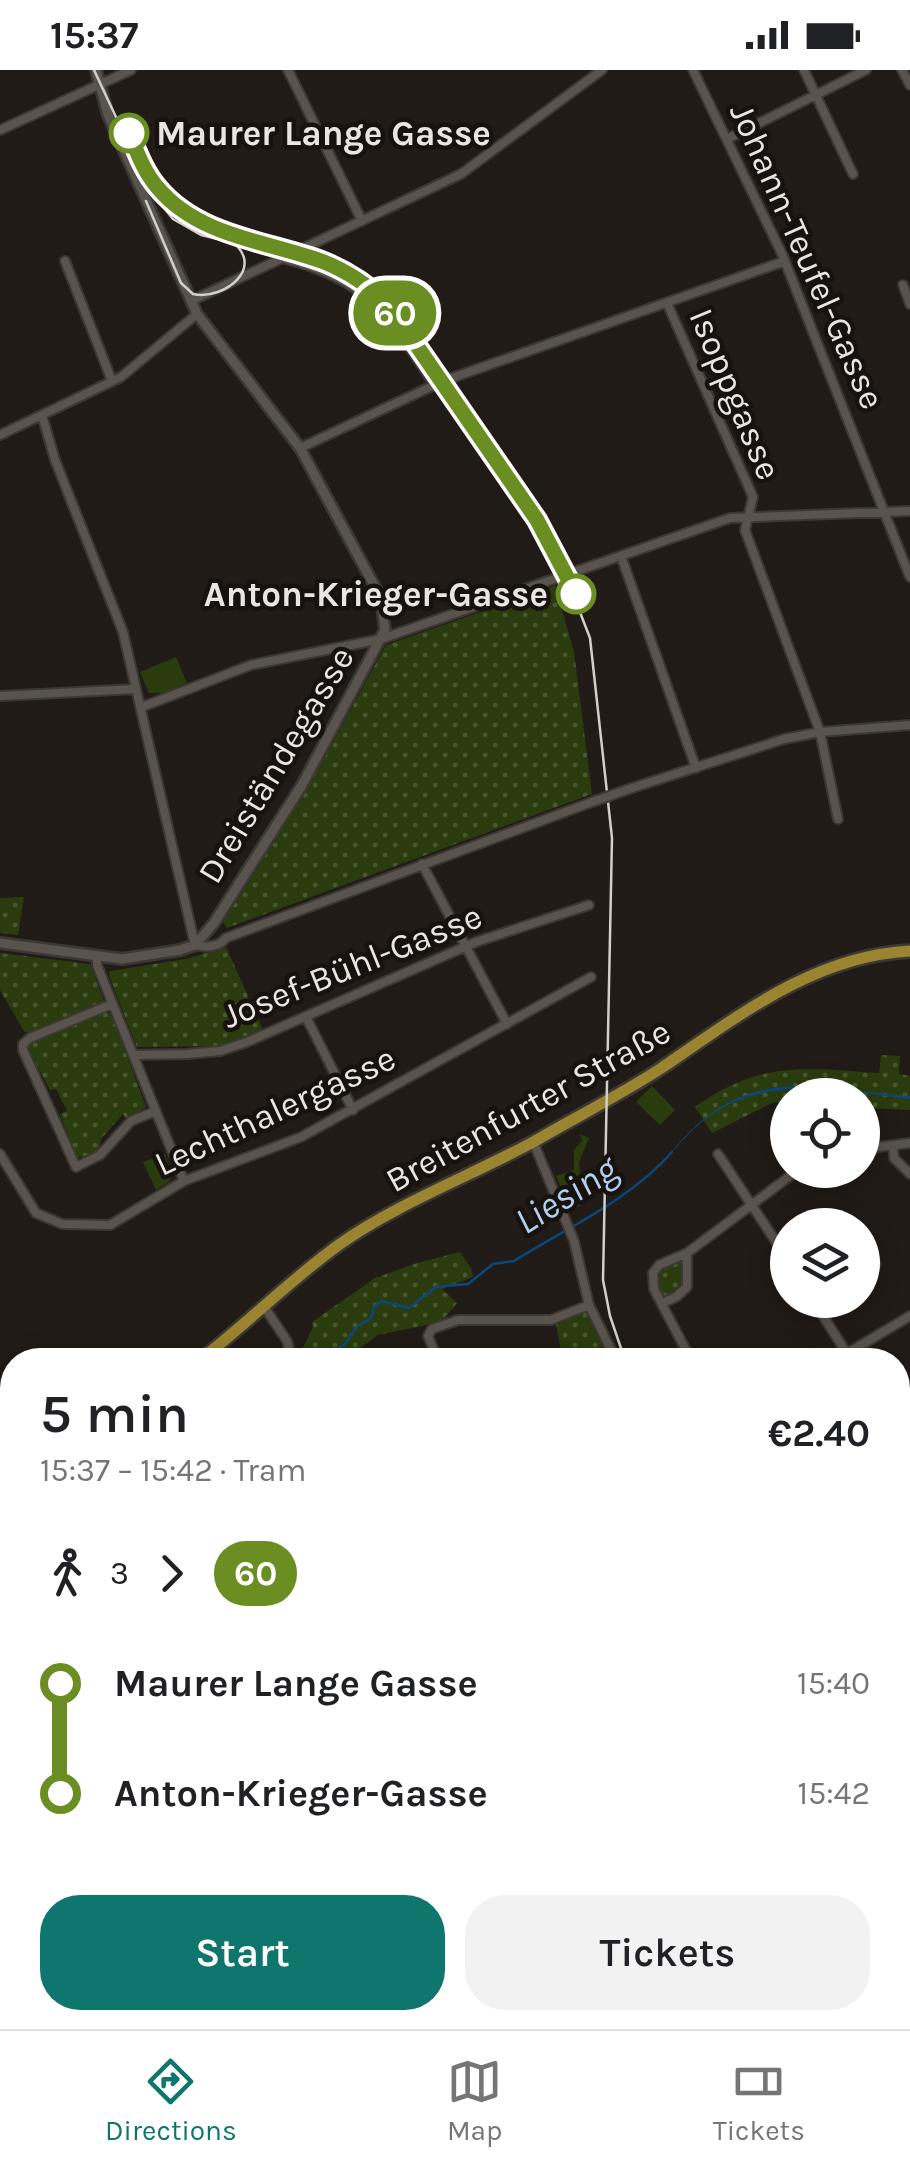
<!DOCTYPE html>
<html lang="en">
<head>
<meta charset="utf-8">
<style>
  body { margin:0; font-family:Karla,sans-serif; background:#f2f2f2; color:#202124; height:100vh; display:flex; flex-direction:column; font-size:38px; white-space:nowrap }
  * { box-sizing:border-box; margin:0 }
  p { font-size:32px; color:#757577 }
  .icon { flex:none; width:55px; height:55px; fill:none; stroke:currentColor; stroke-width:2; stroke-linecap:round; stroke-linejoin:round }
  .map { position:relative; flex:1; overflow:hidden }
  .details { position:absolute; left:0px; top:1278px; width:910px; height:682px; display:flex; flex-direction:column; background:#fff; border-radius:40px 40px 0 0; box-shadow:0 5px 25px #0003 }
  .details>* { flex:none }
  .badge { padding:0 20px; border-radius:32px; font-size:35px; line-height:65px }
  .buttons { position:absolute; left:770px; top:1008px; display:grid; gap:20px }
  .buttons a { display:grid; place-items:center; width:110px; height:110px; border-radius:50%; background:#fff; box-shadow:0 5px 25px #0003; font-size:50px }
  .map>.badge { position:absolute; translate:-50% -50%; box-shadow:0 0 0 5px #fff }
  .legs { display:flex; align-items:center; gap:15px; height:110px; padding:0 40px; font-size:32px }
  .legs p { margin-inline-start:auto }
  .head { display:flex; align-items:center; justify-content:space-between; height:170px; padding:0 40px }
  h1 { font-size:55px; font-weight:600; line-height:75px }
  .primary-button { display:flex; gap:20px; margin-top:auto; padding:20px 40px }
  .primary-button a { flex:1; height:115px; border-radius:40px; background:#0f766e; color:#fff; font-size:40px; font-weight:600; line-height:115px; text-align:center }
  .primary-button a+a { background:#f2f2f2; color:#202124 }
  ul { padding:0 40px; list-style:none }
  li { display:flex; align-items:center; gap:35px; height:110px; font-size:38px }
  li i { display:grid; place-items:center; width:15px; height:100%; margin:0 12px; background:currentColor }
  li i::after { content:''; width:25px; height:25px; margin:-12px; border:8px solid; border-radius:50%; background:#fff }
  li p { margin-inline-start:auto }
  li:first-child i { background:linear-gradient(#0000 50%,currentColor 0) }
  li:last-child i { background:linear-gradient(currentColor 50%,#0000 0) }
  .status { display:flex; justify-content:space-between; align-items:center; height:70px; padding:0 50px; background:#fff; direction:ltr }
  .status svg { height:28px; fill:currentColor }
  .tabs { display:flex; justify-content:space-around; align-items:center; height:140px; border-top:2px solid #e0e0e0; background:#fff; font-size:28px; color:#757577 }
  .tabs a { display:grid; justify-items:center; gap:5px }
  .tabs .current { color:#0f766e }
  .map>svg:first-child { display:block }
</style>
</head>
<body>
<div class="status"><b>15:37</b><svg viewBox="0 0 49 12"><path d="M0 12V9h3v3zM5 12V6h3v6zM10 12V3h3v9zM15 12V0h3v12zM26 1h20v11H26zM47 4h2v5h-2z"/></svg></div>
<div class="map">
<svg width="910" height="1959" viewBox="0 0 910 1959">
  <defs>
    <pattern id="grass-dots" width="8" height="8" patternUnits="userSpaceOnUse" patternTransform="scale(2.5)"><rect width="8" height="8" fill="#2a3c0e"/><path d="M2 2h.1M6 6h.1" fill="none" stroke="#495831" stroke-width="1.8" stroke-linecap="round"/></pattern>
    <pattern id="forest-crowns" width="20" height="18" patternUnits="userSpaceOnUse" patternTransform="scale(2.5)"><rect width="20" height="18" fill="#2a3c0e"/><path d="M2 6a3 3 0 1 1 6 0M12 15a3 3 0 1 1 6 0" fill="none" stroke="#495831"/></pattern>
    <pattern id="water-ripples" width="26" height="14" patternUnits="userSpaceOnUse" patternTransform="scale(2.5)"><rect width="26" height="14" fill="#09477f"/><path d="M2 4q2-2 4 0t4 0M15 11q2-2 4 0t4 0" fill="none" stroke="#2d6191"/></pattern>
  </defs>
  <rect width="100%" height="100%" fill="#211b17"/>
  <path fill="url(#grass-dots)" d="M555,516l19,66 18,142 -365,134 -4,-6 85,-134 78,-143z
    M24,827l-6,38 -18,-2v-35z
    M226,877l37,83 -45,16 -81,1 -28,-71 1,-5 76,-12z
    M0,883l90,11 14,37 -76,32 -4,-2 -24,-41z
    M107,942l5,4 34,91 -19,13 -4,-6 -22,25 -2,13 -22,6 -17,-44 7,-3 -11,-22 -6,1 -22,-41v-5z
    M881,985l19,1 -1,18 11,2v34l-47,-2 -1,-13h-74l-1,8 -13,-1 -62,31 -17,-26c67,-47 107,-39 184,-34z
    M460,1182l11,16 2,9 -31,12 15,14 -16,19 -63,13 -34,25h-47l16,-33 -1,-5 63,-44 42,-15z
    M681,1190l3,3 -1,24 -17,11 -5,-2 -5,-12 2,-13z
    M583,1239l3,2 23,49h-21l-27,-9 -5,-27z
    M37,1948h205l5,11h-210z
    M257,1948h152l5,7 -4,4h-148z"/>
  <path fill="url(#forest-crowns)" d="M12,1562v71l-4,10 4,8v12l-12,14v-103z"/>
  <path fill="#2a3c0e" d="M176,587l11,26 -22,10h-16l-9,-21z
    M652,1016l23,24 -15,15 -24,-23z
    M580,1064l9,4 -10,24 5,42 -14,6 -14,-34 18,-6v-20l8,-9z
    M165,1084l7,20 -3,8 -13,8 -13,-28z
    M903,1547l7,17 -10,16 4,17h6v3l-12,3v-55z"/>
  <path fill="url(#water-ripples)" d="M803,1016l107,10v3c-70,-8 -147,-26 -206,21 -13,10 -23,23 -34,34 38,-47 72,-67 133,-68z"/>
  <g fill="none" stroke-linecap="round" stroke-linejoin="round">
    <path stroke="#09477f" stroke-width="2.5" d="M318,1290l26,-15 14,-19 13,-8 4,-12 6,-5 28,7 27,-21 32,-3 25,-20 21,-3c54,-34 116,-61 158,-109
      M0,1632l12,-22
      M508,1948l2,11"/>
    <defs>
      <path id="minor" d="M288,0l74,151
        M693,0l89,184 128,323
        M804,0l49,104
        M902,0l8,15
        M0,60l131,-60
        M727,69l139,-69
        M282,188c86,22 105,55 152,126
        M65,191l47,120
        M903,215l7,19
        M191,231l270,-127 141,-104
        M667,233l86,194 -8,33 75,202 18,87
        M42,345l13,45 68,172 72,313c11,3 24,2 31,-7l366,-136
        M0,365l121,-58 76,-63
        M300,378l143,-67 342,-120
        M621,486l75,212
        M0,626l136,-7
        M142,637l109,-42 130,-26 349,-121 180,-7
        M632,718l152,-49 36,-7 90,-7
        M422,794l85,160
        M97,886v9l87,216
        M112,934l-82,34 -7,6v6l53,117 24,-12 31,-34 25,-10
        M306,947l47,93
        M134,985l53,-1 33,-3 27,-9 229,-100 113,-37
        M533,1071l41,100 15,64 27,55
        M893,1075l1,13 16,16
        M862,1079l48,-6
        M0,1084l36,59 26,11 48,1 74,-44 117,-44 290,-160
        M718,1084l70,106
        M862,1193l14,1
        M813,1230l38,60
        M662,1233l14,-6 11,-10v-34
        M265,1238l22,33 5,19
        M689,1286l-35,-67 -1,-16 6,-8 28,-12 111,-83
        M438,1290l-10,-24 4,-7 26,-9h93l38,-15
        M836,1290l74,-44
        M898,1341l12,-7
        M898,1369l12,26
        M898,1441l12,-6
        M0,1535l12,-10
        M898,1677l12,-10
        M0,1684l12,-14
        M898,1732l12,15
        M898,1852l12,18
        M898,1889l12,-14
        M249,1948l4,11
        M835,1948l16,11
        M708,1959l8,-11"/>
      <path id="tertiary" d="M0,873l122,16 58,-9 15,-5 19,-22 88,-138 83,-155 -4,-32 -81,-150 -103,-134 -89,-199 -12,-45"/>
      <path id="secondary" d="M0,1360l12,28
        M898,1613l12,-3
        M417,1959l12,-11"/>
      <path id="primary" d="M200,1290c48,-37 91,-81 140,-116 56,-40 133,-69 195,-103 41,-24 85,-46 125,-72 77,-52 153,-113 250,-118
        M0,1449l12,-10
        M0,1798l12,50
        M25,1948l3,11"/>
    </defs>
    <use href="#minor" stroke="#3b3735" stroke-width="12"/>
    <use href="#tertiary" stroke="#3b3735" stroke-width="14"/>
    <use href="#secondary" stroke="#3b3735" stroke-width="15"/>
    <use href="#primary" stroke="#3b3735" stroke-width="16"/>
    <use href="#minor" stroke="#59534e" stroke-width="8"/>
    <use href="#tertiary" stroke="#59534e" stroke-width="9"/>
    <use href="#secondary" stroke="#7a6c3e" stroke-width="10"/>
    <use href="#primary" stroke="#9a842f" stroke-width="11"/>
    <path stroke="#d2cecb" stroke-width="2.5" d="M94,0l57,122 22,27 28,16 104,25 27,9 31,18 28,26 149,217 36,72 14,36 22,200 -9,442 7,36 15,44
      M146,131l35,82 12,11c32,7 76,-29 35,-55
      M530,1948l9,11
      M712,1959l9,-11"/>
    <defs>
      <path id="minor-bridge" d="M592,732l40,-14"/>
    </defs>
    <use href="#minor-bridge" stroke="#3b3735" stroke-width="12" stroke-linecap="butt"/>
    <use href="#minor-bridge" stroke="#59534e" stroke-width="8"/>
  </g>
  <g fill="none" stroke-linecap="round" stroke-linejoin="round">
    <defs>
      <path id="line-1" d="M129,63c8,19 15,39 29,55 41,49 110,53 166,74 25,10 45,24 64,42l149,216 39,74"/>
    </defs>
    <use href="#line-1" stroke="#fff" stroke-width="22"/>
    <use href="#line-1" stroke="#6b8e23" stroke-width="15"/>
  </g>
  <g fill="#fff" stroke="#6b8e23" stroke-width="5">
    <circle cx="129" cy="63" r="18"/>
    <circle cx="576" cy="524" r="18"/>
  </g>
  <g text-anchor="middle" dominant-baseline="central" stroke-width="9" stroke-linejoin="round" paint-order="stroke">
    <g font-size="35" font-weight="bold" fill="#e9e5e2" stroke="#17120e" text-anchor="start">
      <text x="156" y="63">Maurer Lange Gasse</text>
      <text x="548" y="524" text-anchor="end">Anton-Krieger-Gasse</text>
    </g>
    <g font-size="35" fill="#e9e5e2" stroke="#17120e">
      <text transform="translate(807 186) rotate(66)">Johann-Teufel-Gasse</text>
      <text transform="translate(735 324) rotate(67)">Isoppgasse</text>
      <text transform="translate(276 695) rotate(-59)">Dreiständegasse</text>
      <text transform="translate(352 896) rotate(-22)">Josef-Bühl-Gasse</text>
      <text transform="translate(528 1036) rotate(-29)">Breitenfurter Straße</text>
      <text transform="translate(275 1041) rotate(-25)">Lechthalergasse</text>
    </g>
    <g font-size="38" font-style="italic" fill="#b2cff0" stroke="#17120e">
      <text transform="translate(566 1125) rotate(-32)">Liesing</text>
    </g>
  </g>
</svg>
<div class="buttons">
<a><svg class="icon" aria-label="locate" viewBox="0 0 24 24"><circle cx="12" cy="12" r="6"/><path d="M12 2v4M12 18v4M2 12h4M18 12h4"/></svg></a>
<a><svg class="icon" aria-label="layers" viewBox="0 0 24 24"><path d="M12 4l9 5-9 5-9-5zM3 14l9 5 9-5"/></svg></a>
</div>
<b class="badge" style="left:395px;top:243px;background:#6b8e23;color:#fff">60</b>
<section class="details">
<div class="head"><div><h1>5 min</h1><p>15:37 – 15:42 · Tram</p></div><b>€2.40</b></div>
<div class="legs"><svg class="icon" aria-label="walk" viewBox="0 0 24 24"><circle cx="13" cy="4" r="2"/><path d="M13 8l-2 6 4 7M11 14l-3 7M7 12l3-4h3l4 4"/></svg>3<svg class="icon" aria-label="forward" viewBox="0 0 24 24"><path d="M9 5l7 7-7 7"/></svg><b class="badge" style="background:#6b8e23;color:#fff">60</b></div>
<ul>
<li><i style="color:#6b8e23"></i><b>Maurer Lange Gasse</b><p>15:40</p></li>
<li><i style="color:#6b8e23"></i><b>Anton-Krieger-Gasse</b><p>15:42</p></li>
</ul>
<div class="primary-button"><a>Start</a><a>Tickets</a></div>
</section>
</div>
<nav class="tabs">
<a class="current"><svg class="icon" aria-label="directions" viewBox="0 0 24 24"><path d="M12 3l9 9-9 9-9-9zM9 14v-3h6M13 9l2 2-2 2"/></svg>Directions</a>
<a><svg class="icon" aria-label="map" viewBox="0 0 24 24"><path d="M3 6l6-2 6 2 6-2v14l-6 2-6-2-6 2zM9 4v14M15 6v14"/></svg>Map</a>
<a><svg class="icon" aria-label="tickets" viewBox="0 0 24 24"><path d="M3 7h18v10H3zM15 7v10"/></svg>Tickets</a>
</nav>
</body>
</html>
